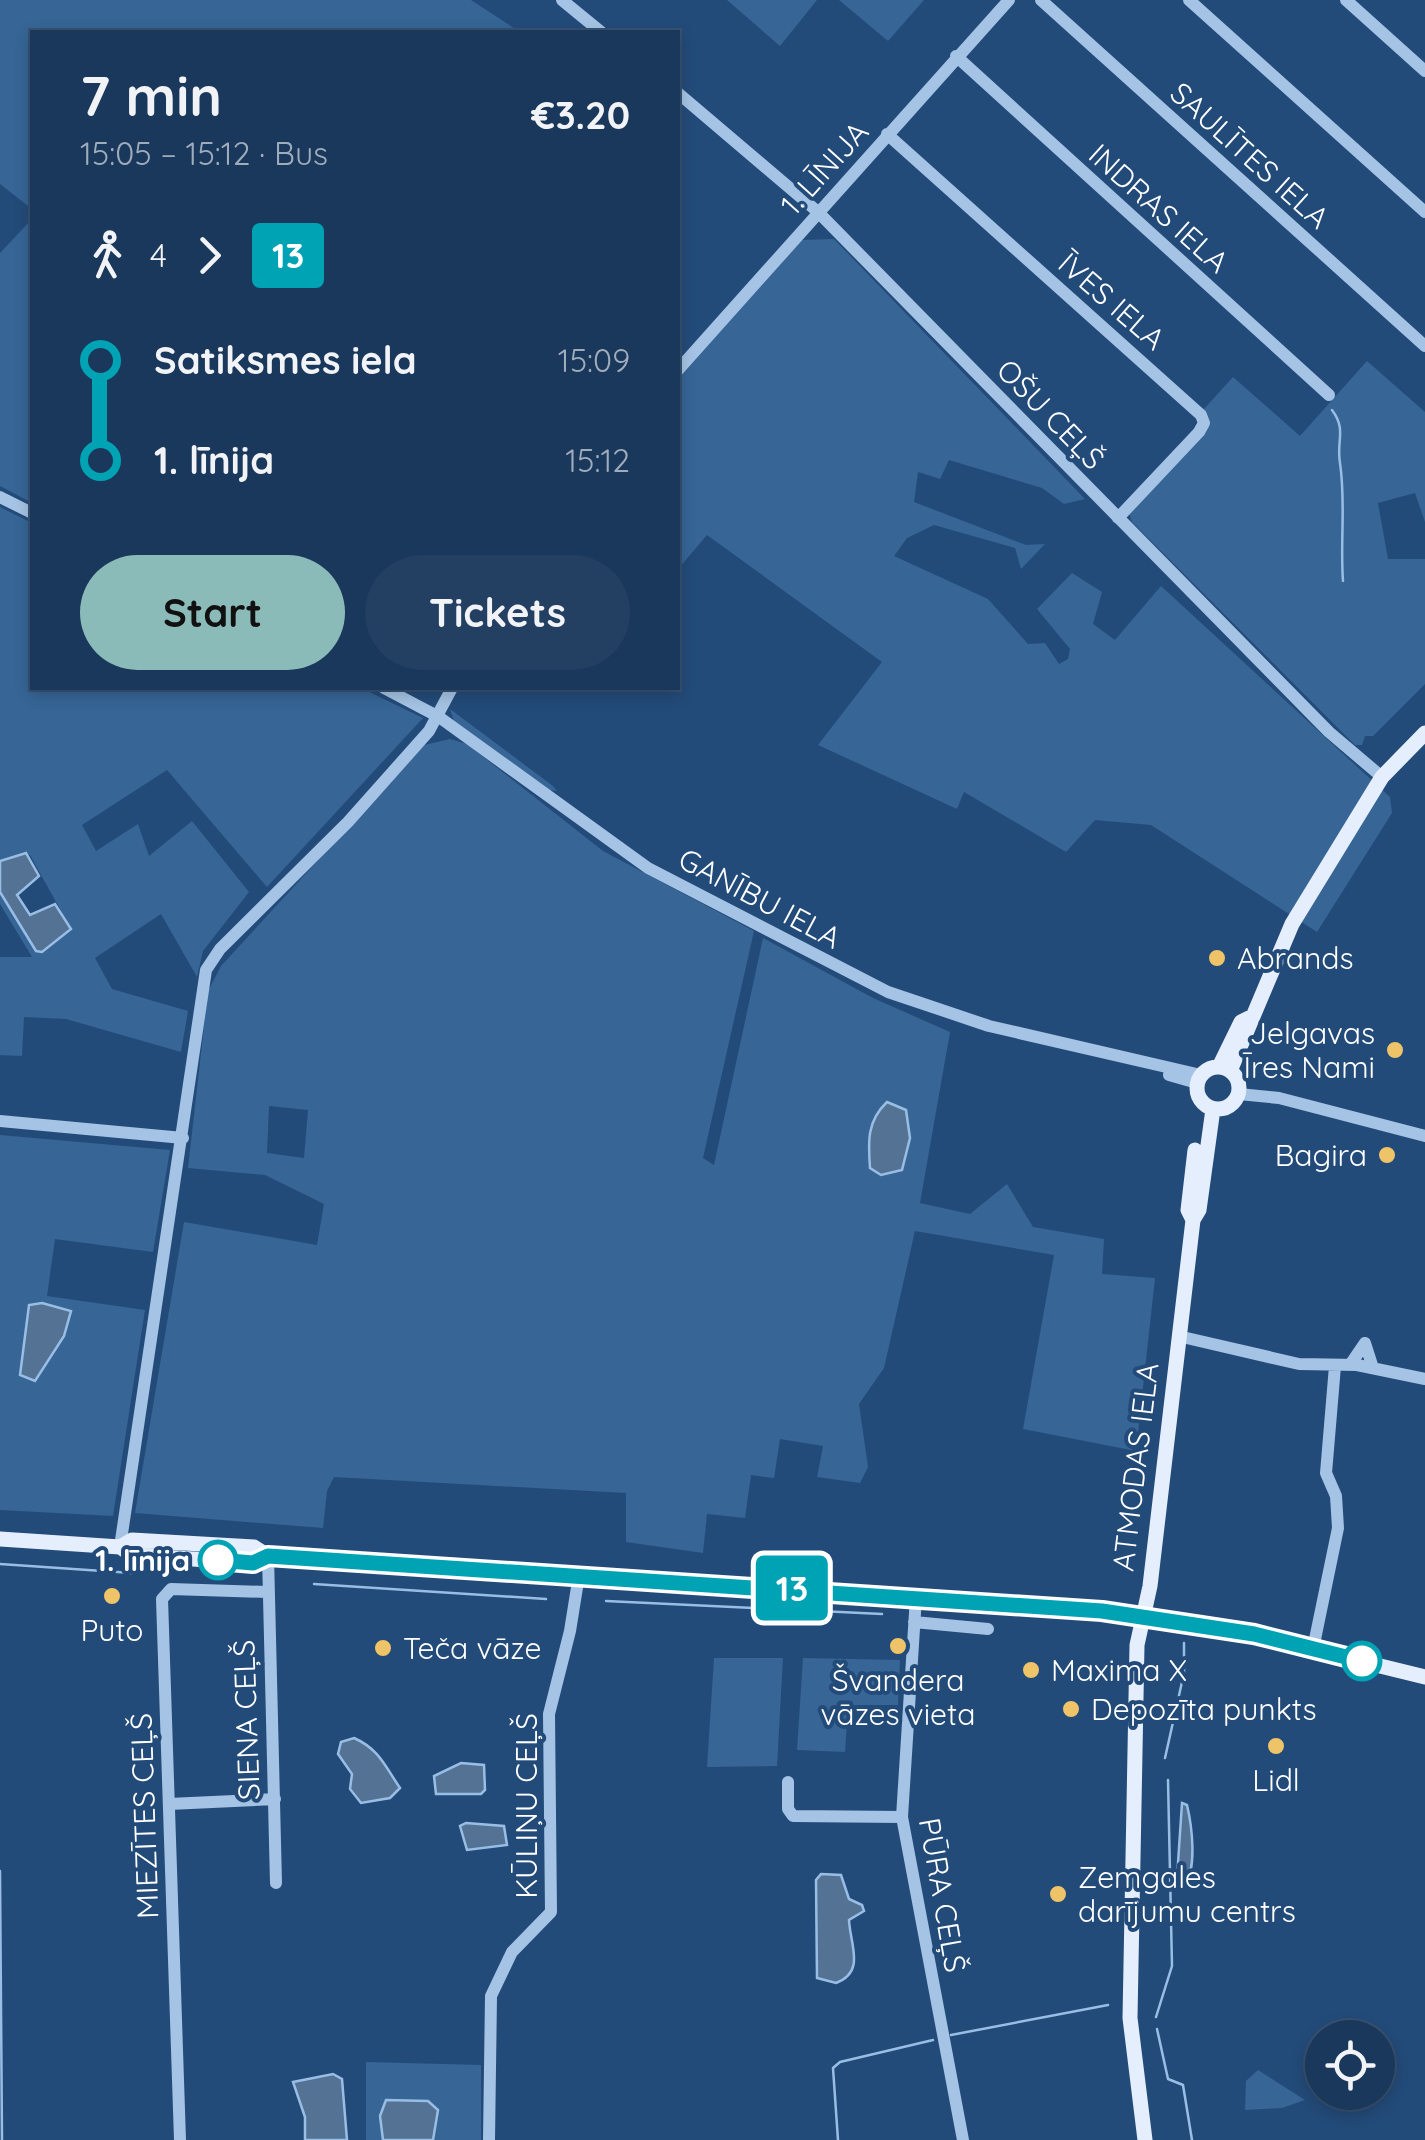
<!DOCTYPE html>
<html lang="en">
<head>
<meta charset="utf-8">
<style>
  body { margin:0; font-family:Quicksand,sans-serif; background:#233f61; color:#f1f3f6; height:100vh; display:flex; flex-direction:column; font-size:38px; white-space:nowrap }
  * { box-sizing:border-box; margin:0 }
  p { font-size:32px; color:#9facbb }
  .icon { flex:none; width:55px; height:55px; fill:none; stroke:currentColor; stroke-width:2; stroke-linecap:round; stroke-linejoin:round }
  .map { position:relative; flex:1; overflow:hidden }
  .panel { position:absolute; left:30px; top:30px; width:650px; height:660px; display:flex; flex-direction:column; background:#1a385b; border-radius:0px; box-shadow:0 5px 15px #0003,0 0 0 2px #385271 }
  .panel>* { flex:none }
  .badge { padding:0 20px; border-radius:8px; font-size:35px; line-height:65px }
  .controls { position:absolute; left:1305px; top:2020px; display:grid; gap:20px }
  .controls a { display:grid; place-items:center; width:90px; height:90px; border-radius:50%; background:#1a385b; box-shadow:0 5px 15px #0003,0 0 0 2px #385271; font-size:50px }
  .map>.badge { position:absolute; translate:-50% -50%; box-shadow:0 0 0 5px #fff }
  .legs { display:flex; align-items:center; gap:15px; height:110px; padding:0 50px; font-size:32px }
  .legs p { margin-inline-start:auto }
  .head { display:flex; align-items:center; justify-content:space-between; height:170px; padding:0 50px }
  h1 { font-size:55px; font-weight:700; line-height:75px }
  .action { display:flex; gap:20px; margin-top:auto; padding:20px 50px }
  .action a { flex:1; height:115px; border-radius:60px; background:#8bbbb9; color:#111; font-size:40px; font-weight:700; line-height:115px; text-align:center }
  .action a+a { background:#233f61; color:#f1f3f6 }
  ul { padding:0 50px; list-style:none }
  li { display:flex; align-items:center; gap:35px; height:100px; font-size:38px }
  li i { display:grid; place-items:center; width:15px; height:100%; margin:0 12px; background:currentColor }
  li i::after { content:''; width:25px; height:25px; margin:-12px; border:8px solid; border-radius:50%; background:#1a385b }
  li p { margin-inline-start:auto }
  li:first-child i { background:linear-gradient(#0000 50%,currentColor 0) }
  li:last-child i { background:linear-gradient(currentColor 50%,#0000 0) }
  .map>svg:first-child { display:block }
</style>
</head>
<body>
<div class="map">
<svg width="1425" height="2140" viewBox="0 0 1425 2140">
  <rect width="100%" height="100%" fill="#234b79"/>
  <path fill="#366596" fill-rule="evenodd" d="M0,0h471l49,32h-488v177l-32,-25z
    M727,0h90l-37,46z
    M839,0h85l-36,41z
    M32,219v284l-32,-17v-233z
    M834,239l251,260 -21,5 -22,-16 -93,-28 -9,19 -22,-7 -4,30 112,43 19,-1 -24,25 -6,-21 -81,-23 -27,13 -13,18 94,43 40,45 17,-1 14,21 9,-5 2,-10 -33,-40 35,-36 30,19 -9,32 22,16 46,-54 229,211 2,16 -75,119 -166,-107 -56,-5 -29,32 -102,-60 -7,17 -139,-64 64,-83 -175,-127 -29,34v-192l124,-137z
    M1367,361l58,51v110l-10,-29 -37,10 10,56h37v125l-52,52h-8l-3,9h-7l-223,-223 -3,-9 81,-88 -7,-15 30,-33 67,59z
    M0,507l32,16v165h329l62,30 -156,169 -100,-117 -85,55 14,26 42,-27 11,32 43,-35 57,71 -46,59 -6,26 -36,-63 -66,44 17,31 76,22 -7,41 -115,-33 -42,-2 -2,39 -22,-1v-98h32l-32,-53v-12l36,59 35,-22 -41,-74 -30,6z
    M450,709l103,77 4,5 -8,-1 -95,-69z
    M450,739l17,5 136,107 151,80 -51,227 11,7 49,-227 110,60 77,34 -30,171 50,11 37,-30 26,43 71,12 -2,35 53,4 -19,173 -113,-22 31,-174 -139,-24 -31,137 -25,36 9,63 -8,16 -43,-6 6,-31 -43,-7 -6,39 -23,-3 -6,43 -38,-4 -4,39 -77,-11v-49l-292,-16 -7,14 -4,37 -188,-15 49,-291 133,23 7,-41 -59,-29 -77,-7 20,-177 13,-25 203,-221zM269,1106l39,4 -4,48 -37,-5z
    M0,1135l170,15 -17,102 -98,-13 -8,57 98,14 -32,206 -113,-6z
    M714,1658h69l-6,108 -70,1z
    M803,1658l97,2 -2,45h-50l-3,47 -48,-2z
    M366,2062l115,3v75h-115z
    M1258,2070l47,30 -23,8 -37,2 1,-29z"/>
  <path fill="#547294" stroke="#99bee5" stroke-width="2.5" d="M26,853l13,23 -22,19 13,20 25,-11 16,25 -29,23 -6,-1 -36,-59v-31z
    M887,1102l19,8 4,28 -8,32 -21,5 -11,-7c-2,-27 -3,-47 17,-66z
    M42,1303l29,8 -7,25 -29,45 -15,-6 9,-70z
    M354,1738c25,11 31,28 46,50l-10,10 -29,5 -11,-14 2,-15 -14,-20 3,-12z
    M461,1763l23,2 1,25 -4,4h-45l-2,-18z
    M1182,1803l5,2c5,21 10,62 -2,81l-8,-8z
    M466,1823l38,3 3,19 -40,5 -7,-24z
    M821,1874l20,1 8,24 13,6 2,6 -15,9c1,24 17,52 -13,63l-19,-5 -1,-98z
    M333,2074l9,5 5,61h-42v-23l-12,-35z
    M386,2100l42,1 10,9 -5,30h-50l-3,-24z"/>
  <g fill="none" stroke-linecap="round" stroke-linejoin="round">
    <path stroke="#99bee5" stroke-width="2.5" d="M1332,410c15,20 4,31 8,53 6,40 0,78 3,118
      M0,1564l132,9
      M314,1584l232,15
      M606,1601l276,13
      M1165,1758l19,-85v-30
      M0,1871l2,269
      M1156,2017l16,-51 -4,-186
      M1157,2029l11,50 15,6 9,55
      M951,2035l157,-30
      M838,2140l-5,-72 7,-6 93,-22"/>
    <path stroke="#a5c3e4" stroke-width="12" d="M562,0l39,32
      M1041,0l384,346
      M1189,0l236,212
      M1346,0l79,71
      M956,56l373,339
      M678,93l140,119 511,520 53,45
      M887,134l314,281 3,8 -5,9 -81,86
      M678,370l331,-370
      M0,497l32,16
      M384,688l55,29 209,151 240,124 101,34 212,49
      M1169,1075l28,8
      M1239,1094l40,4 146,38
      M0,1121l183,17
      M1178,1336l121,28 58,1 68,14
      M1350,1365l15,-22 8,25
      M120,1547l86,-577 14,-21 128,-127 81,-91 23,-43
      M268,1556l8,327
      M916,1597l-14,220 61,323
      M914,1622l74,7
      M1313,1649l25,-121 -2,-32 -10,-23 9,-107
      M788,1782v27l5,7 109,1
      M169,1804l106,-5
      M180,2140l-18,-541 9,-10 95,3
      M489,2140l2,-144 21,-44 39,-40 -2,-198 21,-83 9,-56"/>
    <path stroke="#e4eefc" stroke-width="15" d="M1197 1088a21 21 0 1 1 42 0a21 21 0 1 1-42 0Z
      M1219,1067l22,-45 8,-4
      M1230,1071l62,-147 90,-147 43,-44
      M1193,1220l-5,-10 7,-60
      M0,1539l120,8 12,-7 122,7 14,9
      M120,1547l12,8 121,8 15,-7 834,55 152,24 171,42
      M1145,2140l-15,-122 7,-373 13,-59 43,-366 6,-10 14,-101"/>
  </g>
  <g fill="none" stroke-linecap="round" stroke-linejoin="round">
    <defs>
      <path id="line-1" d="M218,1560l35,3 15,-7 834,55 152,23 108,27"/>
    </defs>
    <use href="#line-1" stroke="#fff" stroke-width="22"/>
    <use href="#line-1" stroke="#00a3b4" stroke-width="15"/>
  </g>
  <g fill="#efc468" stroke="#234b79" stroke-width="4">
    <circle cx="1217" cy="958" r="10"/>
    <circle cx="1395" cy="1050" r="10"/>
    <circle cx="1387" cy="1155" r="10"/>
    <circle cx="112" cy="1596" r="10"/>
    <circle cx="898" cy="1646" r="10"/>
    <circle cx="383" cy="1648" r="10"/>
    <circle cx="1031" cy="1670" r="10"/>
    <circle cx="1071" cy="1709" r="10"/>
    <circle cx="1276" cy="1746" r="10"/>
    <circle cx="1058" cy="1894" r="10"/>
  </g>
  <g fill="#fff" stroke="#00a3b4" stroke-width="5">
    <circle cx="218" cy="1560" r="18"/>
    <circle cx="1362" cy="1661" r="18"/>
  </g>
  <g text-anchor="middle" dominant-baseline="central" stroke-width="8" stroke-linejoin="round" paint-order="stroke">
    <g font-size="30" fill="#fff" stroke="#234b79">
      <text transform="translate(1250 155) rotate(42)">SAULĪTES IELA</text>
      <text transform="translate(824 168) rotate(-48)">1. LĪNIJA</text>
      <text transform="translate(1159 208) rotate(42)">INDRAS IELA</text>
      <text transform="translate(1112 301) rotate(41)">ĪVES IELA</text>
      <text transform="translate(1051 414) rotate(46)">OŠU CEĻŠ</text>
      <text transform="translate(760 898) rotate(28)">GANĪBU IELA</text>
      <text transform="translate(1135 1467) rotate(-83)">ATMODAS IELA</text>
      <text transform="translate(246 1720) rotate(-92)">SIENA CEĻŠ</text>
      <text transform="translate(526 1806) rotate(-90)">KŪLIŅU CEĻŠ</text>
      <text transform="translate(144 1816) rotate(-92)">MIEZĪTES CEĻŠ</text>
      <text transform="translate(943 1895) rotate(80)">PŪRA CEĻŠ</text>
    </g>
    <g font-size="30" fill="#fff" stroke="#234b79" text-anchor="start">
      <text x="1237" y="958">Abrands</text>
      <text x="1375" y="1033" text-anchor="end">Jelgavas<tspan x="1375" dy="34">Īres Nami</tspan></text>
      <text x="1367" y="1155" text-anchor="end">Bagira</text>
      <text x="112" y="1630" text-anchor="middle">Puto</text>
      <text x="403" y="1648">Teča vāze</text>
      <text x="1051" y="1670">Maxima X</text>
      <text x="898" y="1680" text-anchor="middle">Švandera<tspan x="898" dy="34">vāzes vieta</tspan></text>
      <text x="1091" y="1709">Depozīta punkts</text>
      <text x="1276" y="1780" text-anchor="middle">Lidl</text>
      <text x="1078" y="1877">Zemgales<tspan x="1078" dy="34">darījumu centrs</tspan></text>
    </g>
    <g font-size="30" font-weight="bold" fill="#fff" stroke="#234b79" text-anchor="end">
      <text x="190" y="1560">1. līnija</text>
    </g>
  </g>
</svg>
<div class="controls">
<a><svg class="icon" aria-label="locate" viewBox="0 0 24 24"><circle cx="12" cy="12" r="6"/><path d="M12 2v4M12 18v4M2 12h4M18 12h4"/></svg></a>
</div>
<b class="badge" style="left:792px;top:1588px;background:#00a3b4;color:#fff">13</b>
<section class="panel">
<div class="head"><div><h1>7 min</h1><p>15:05 – 15:12 · Bus</p></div><b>€3.20</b></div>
<div class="legs"><svg class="icon" aria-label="walk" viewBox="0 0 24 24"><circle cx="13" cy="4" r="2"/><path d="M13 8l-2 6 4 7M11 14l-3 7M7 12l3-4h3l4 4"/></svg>4<svg class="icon" aria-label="forward" viewBox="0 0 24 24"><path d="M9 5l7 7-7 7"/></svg><b class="badge" style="background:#00a3b4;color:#fff">13</b></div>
<ul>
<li><i style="color:#00a3b4"></i><b>Satiksmes iela</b><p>15:09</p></li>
<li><i style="color:#00a3b4"></i><b>1. līnija</b><p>15:12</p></li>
</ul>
<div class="action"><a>Start</a><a>Tickets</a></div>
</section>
</div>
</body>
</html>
